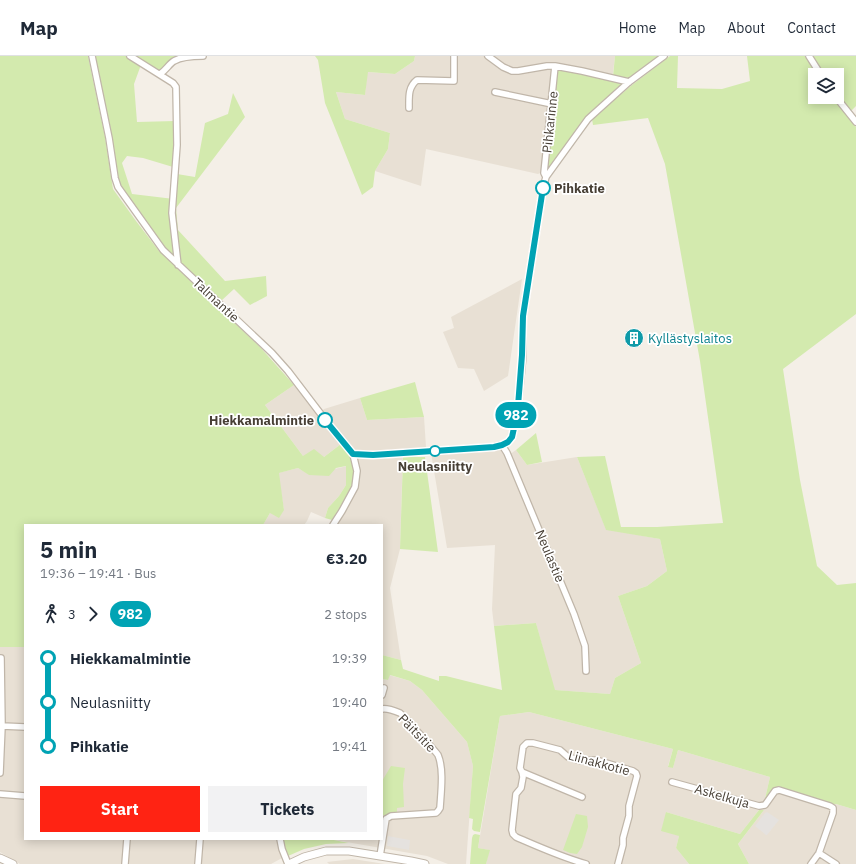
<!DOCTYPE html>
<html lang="en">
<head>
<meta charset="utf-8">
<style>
  body { margin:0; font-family:"IBM Plex Sans",sans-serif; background:#f2f2f3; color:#1f2937; height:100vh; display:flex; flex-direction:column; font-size:15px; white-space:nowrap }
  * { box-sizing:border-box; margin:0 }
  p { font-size:13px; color:#747a83 }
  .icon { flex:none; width:22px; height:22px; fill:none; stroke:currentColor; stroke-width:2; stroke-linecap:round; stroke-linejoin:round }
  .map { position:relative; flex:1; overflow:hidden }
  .details { position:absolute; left:24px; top:468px; width:359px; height:316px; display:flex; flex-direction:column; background:#fff; border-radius:0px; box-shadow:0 2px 10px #0003 }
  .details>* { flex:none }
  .badge { padding:0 8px; border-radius:13px; font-size:14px; line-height:26px }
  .controls { position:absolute; left:808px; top:12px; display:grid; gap:8px }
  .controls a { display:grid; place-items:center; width:36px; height:36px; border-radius:0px; background:#fff; box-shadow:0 2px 10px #0003; font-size:20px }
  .map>.badge { position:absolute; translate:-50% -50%; box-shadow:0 0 0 2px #fff }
  .legs { display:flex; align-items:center; gap:6px; height:44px; padding:0 16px; font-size:13px }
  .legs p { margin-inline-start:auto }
  .summary { display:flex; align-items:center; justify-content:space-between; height:68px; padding:0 16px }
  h1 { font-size:22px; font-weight:700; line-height:30px }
  .cta { display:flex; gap:8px; margin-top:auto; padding:8px 16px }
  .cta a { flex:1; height:46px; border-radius:0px; background:#ff2313; color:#fff; font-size:16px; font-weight:700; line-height:46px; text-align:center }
  .cta a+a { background:#f2f2f3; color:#1f2937 }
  ul { padding:0 16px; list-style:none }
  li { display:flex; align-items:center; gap:14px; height:44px; font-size:15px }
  li i { display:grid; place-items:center; width:6px; height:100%; margin:0 5px; background:currentColor }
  li i::after { content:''; width:10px; height:10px; margin:-5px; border:3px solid; border-radius:50%; background:#fff }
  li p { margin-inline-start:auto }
  li:first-child i { background:linear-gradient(#0000 50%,currentColor 0) }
  li:last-child i { background:linear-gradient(currentColor 50%,#0000 0) }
  header { display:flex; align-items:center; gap:24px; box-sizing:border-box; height:56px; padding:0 20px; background:#fff; border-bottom:1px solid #e0e1e3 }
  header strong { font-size:19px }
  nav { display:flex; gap:22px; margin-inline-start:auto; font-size:14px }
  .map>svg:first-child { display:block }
</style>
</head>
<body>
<header>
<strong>Map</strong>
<nav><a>Home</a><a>Map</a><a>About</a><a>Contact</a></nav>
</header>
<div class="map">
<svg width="856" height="808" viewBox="0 0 856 808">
  <rect width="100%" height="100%" fill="#f4efe7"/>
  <path fill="#e8e0d4" d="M415,0h200l-3,25 -61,40 -4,49 -9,4 -112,-25 -5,37 -46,-15 13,-22 2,-16 -45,-14 -9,-27 29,3 2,-23 28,2 19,-13z
    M522,223l-14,97 -24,15 -10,-22 -16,-1 -15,-36 11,-4 -3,-11z
    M294,329l24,31 6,-7 36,-11 7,22 57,-3 2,30 -23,3 -3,99 -10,39 11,72 -19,-5v-130h-47l7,-11 17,-43 -5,-20 -9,-10 -21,16 -21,-1 -38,-51z
    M501,392l5,9 10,-7 11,15 50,-8 29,72 54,10 7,32 -20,15 -29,10 23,67 -26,15 -5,16 -56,-4 -18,-67 -42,3 -2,-17 3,-64 -48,3 -16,-95z
    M347,410l-1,19 -7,11 -11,12 -3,10 -14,-6 -4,9 -3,4h-41l7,-12 14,-3 -6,-37 20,-5 12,7z
    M0,591h25v192h254l-1,7 4,12 -11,6h-251l-20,-12z
    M389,619l21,6 12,9 45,52 6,24 -7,98h-18l-21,-8 -98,-17h53v-160l6,1z
    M529,656l144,37 -5,17 5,2 5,-18 92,27 -6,26 13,-14 53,16 6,-1 20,6v54h-107l-11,-20 26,-34h-5l-19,24 -74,-22 13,24 -3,12 13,16h-203l3,-14 -11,-2 22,-132z
    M353,803l32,5h-56l-2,-2z"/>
  <path fill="#d3eaae" d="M0,0h88l17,81 8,52 23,32 23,30 101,96 34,38 -29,20 38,51 11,-7 10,8 17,-13 10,11 3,16v8l-8,20 -14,21 -7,-2 3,-10 11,-12 7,-11v-19l-10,2 -7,8 -20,-1 -11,-7 -19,5 5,37 -5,8 -9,-5 -7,12h-238v122h-25z
    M95,0h85l-20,17 -18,-11 -8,22 3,38 38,-1v25l-2,21 -30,-9 -16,-2 -5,7 10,31 42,5 3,-25 18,3 10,-54 23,-9 5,-21 12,24 -69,91 2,22 47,51 41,-5 1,20 -17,9 -16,-16 -13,12 -56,-53 -45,-64 -4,-17 -6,-36z
    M315,0h100l-1,5 -19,13 -27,-2 -3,23 -29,-3 9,27 45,14 -2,16 -13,22 -2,16 -11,8 -37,-92 -7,-43z
    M615,0h44l-30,22 -16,-2z
    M670,0h8l-1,32 45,1 28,-8 -3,-25h58l12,19h-2v22h17l24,30v187l-73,55 17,111 17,86 20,19 19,-2v227l-20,-6 -6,1 -53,-16 -13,14 6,-26 -92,-27 -5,18 -5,-1 5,-18 -144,-37 -29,4 -20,116 -6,-1 -2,-2 1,-10 -4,-1 4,-52 -6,-24 -45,-52 -12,-9 -20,-6 -2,5 -6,-1v-24l19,5 2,9 36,12v-5h7l56,14 -8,-64 42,-3 19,67 55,4 5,-16 26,-15 -23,-67 29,-10 20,-15 -7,-32 -54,-9 -29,-73 28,-1 16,71h36l66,-4 -23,-162 -35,-197 -17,-46 -55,7 -1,-6 40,-34z
    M812,0h44v50l-5,5 -14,-19v-17h-12z
    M557,12l67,15 -37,33 -40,54 4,-49z
    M415,326l9,35 -57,3 -7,-22z
    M536,377l6,29 -15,3 -11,-15z
    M403,401h22l13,95 -38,-3z
    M391,710l14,2 -2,16 1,23 -7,1v4c-6,1 -9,4 -15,3v-34z
    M759,754h5l-26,34 11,20h-60l-13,-16 3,-12 -18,-5 5,-19 74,22z
    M576,758l11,2 1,11 -6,20 -5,7 -7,-1 -7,-3z
    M475,778l5,1 -2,13 12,2 -4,14h-16l2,-26 1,-3z
    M283,783h46l20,4 -23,1 -22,5 -16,7 -1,-1 -4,-8z"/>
  <path fill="#e5e2df" d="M767,756l12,8 -12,15h-1l-11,-9 10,-13z
    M388,780l22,4 -1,10 -22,-4z"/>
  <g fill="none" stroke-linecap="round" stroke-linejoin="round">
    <defs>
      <path id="minor" d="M92,0l17,82 6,40 3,9 45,63 109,103 16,18 45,59 20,24 4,17 -2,16 -13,24 -9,14
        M130,0l43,27 3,4 1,58 -5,68 6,52
        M488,0l15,11 9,4h6l29,-5h8l27,5 47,11
        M809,0l12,19
        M160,18c6,-4 9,-10 14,-13 9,-5 20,-5 29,-5
        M495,36l57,12
        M836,41l20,25
        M409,52c0,-11 -1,-21 8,-28l37,1v-25
        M546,121l-2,-4 11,-107
        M502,389l5,8 67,161 11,32 1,25
        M353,398l20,1 121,-8 8,-2 6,-3 4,-5 2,-9 4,-22 5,-51v-39l20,-128 3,-11 42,-58 41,-37 35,-26
        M382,639l2,-7
        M382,653c5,-1 13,2 18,4 3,2 36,39 38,42 6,14 3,37 2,53l-2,3 -2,2 -45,3 -5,3
        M2,670l23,1
        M522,716l60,25
        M0,717l2,-47 -1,-68
        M672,726l87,24 6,-1 10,-14 4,-1 51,16 3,2v5l-14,40 -8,11
        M0,738l25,2
        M280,783l2,10 6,15
        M819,797l17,11
        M380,800l6,-37
        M125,808l2,-25
        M198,808l2,-25
        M586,808c-25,-7 -47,-17 -70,-27l-3,-3 -1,-4 4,-36 5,-6 2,-11 -1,-5 -2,-4 3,-21 4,-4h6l27,7 8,7 14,4 14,-1 37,11 3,2 1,3 -8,30v10l-6,22v7l-5,19"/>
      <path id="tertiary" d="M0,802l13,6
        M289,808l15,-7 22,-6h23l62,10 14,3"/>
    </defs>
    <use href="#minor" stroke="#c0b6a9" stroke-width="8"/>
    <use href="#tertiary" stroke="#c0b6a9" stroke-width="9"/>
    <use href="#minor" stroke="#fff" stroke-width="5.5"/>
    <use href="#tertiary" stroke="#fff" stroke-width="7"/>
  </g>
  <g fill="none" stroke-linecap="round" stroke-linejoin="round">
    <defs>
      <path id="line-1" d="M325,364l28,34 20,1 121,-8 8,-2 6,-3 4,-5 2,-9 4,-22 4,-51 1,-39 20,-128"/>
    </defs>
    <use href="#line-1" stroke="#fff" stroke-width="9"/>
    <use href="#line-1" stroke="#00a3b4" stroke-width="6"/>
  </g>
  <defs>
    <symbol id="building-disc" viewBox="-11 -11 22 22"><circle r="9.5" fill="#0f9aa8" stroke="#fff"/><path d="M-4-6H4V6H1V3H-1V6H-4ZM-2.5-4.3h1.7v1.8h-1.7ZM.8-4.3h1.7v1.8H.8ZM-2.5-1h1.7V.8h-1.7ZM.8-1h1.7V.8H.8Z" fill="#fff"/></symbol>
  </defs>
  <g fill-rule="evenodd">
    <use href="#building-disc" x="623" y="271" width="22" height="22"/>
  </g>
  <g fill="#fff" stroke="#00a3b4" stroke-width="2">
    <circle cx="543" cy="132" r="7"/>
    <circle cx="325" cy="364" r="7"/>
    <circle cx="435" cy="395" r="5"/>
  </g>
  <g text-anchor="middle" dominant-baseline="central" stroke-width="3.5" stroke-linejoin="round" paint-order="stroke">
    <g font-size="13" fill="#473f35" stroke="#fff">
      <text transform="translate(550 66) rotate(-84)">Pihkarinne</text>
      <text transform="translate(216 244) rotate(43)">Talmantie</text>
      <text transform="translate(550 500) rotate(67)">Neulastie</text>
      <text transform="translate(417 677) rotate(46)">Päitsitie</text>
      <text transform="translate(599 707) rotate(15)">Liinakkotie</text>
      <text transform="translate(722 740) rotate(16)">Askelkuja</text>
    </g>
    <g font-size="13" font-weight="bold" fill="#473f35" stroke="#fff" text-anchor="start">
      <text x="554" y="132">Pihkatie</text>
      <text x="314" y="364" text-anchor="end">Hiekkamalmintie</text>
      <text x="435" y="410" text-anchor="middle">Neulasniitty</text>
    </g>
    <g font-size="13" fill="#0d838f" stroke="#fff" text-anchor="start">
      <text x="648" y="282">Kyllästyslaitos</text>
    </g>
  </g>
</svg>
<div class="controls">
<a><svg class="icon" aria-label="layers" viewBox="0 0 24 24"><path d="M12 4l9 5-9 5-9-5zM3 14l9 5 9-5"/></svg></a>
</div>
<b class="badge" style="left:516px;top:359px;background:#00a3b4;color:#fff">982</b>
<section class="details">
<div class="summary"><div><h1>5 min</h1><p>19:36 – 19:41 · Bus</p></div><b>€3.20</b></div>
<div class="legs"><svg class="icon" aria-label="walk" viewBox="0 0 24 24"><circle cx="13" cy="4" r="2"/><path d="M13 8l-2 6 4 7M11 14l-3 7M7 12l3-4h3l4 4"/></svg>3<svg class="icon" aria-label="forward" viewBox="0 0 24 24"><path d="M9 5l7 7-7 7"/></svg><b class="badge" style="background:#00a3b4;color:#fff">982</b><p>2 stops</p></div>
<ul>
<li><i style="color:#00a3b4"></i><b>Hiekkamalmintie</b><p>19:39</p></li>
<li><i style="color:#00a3b4"></i><span>Neulasniitty</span><p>19:40</p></li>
<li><i style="color:#00a3b4"></i><b>Pihkatie</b><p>19:41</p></li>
</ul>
<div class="cta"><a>Start</a><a>Tickets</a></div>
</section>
</div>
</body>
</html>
